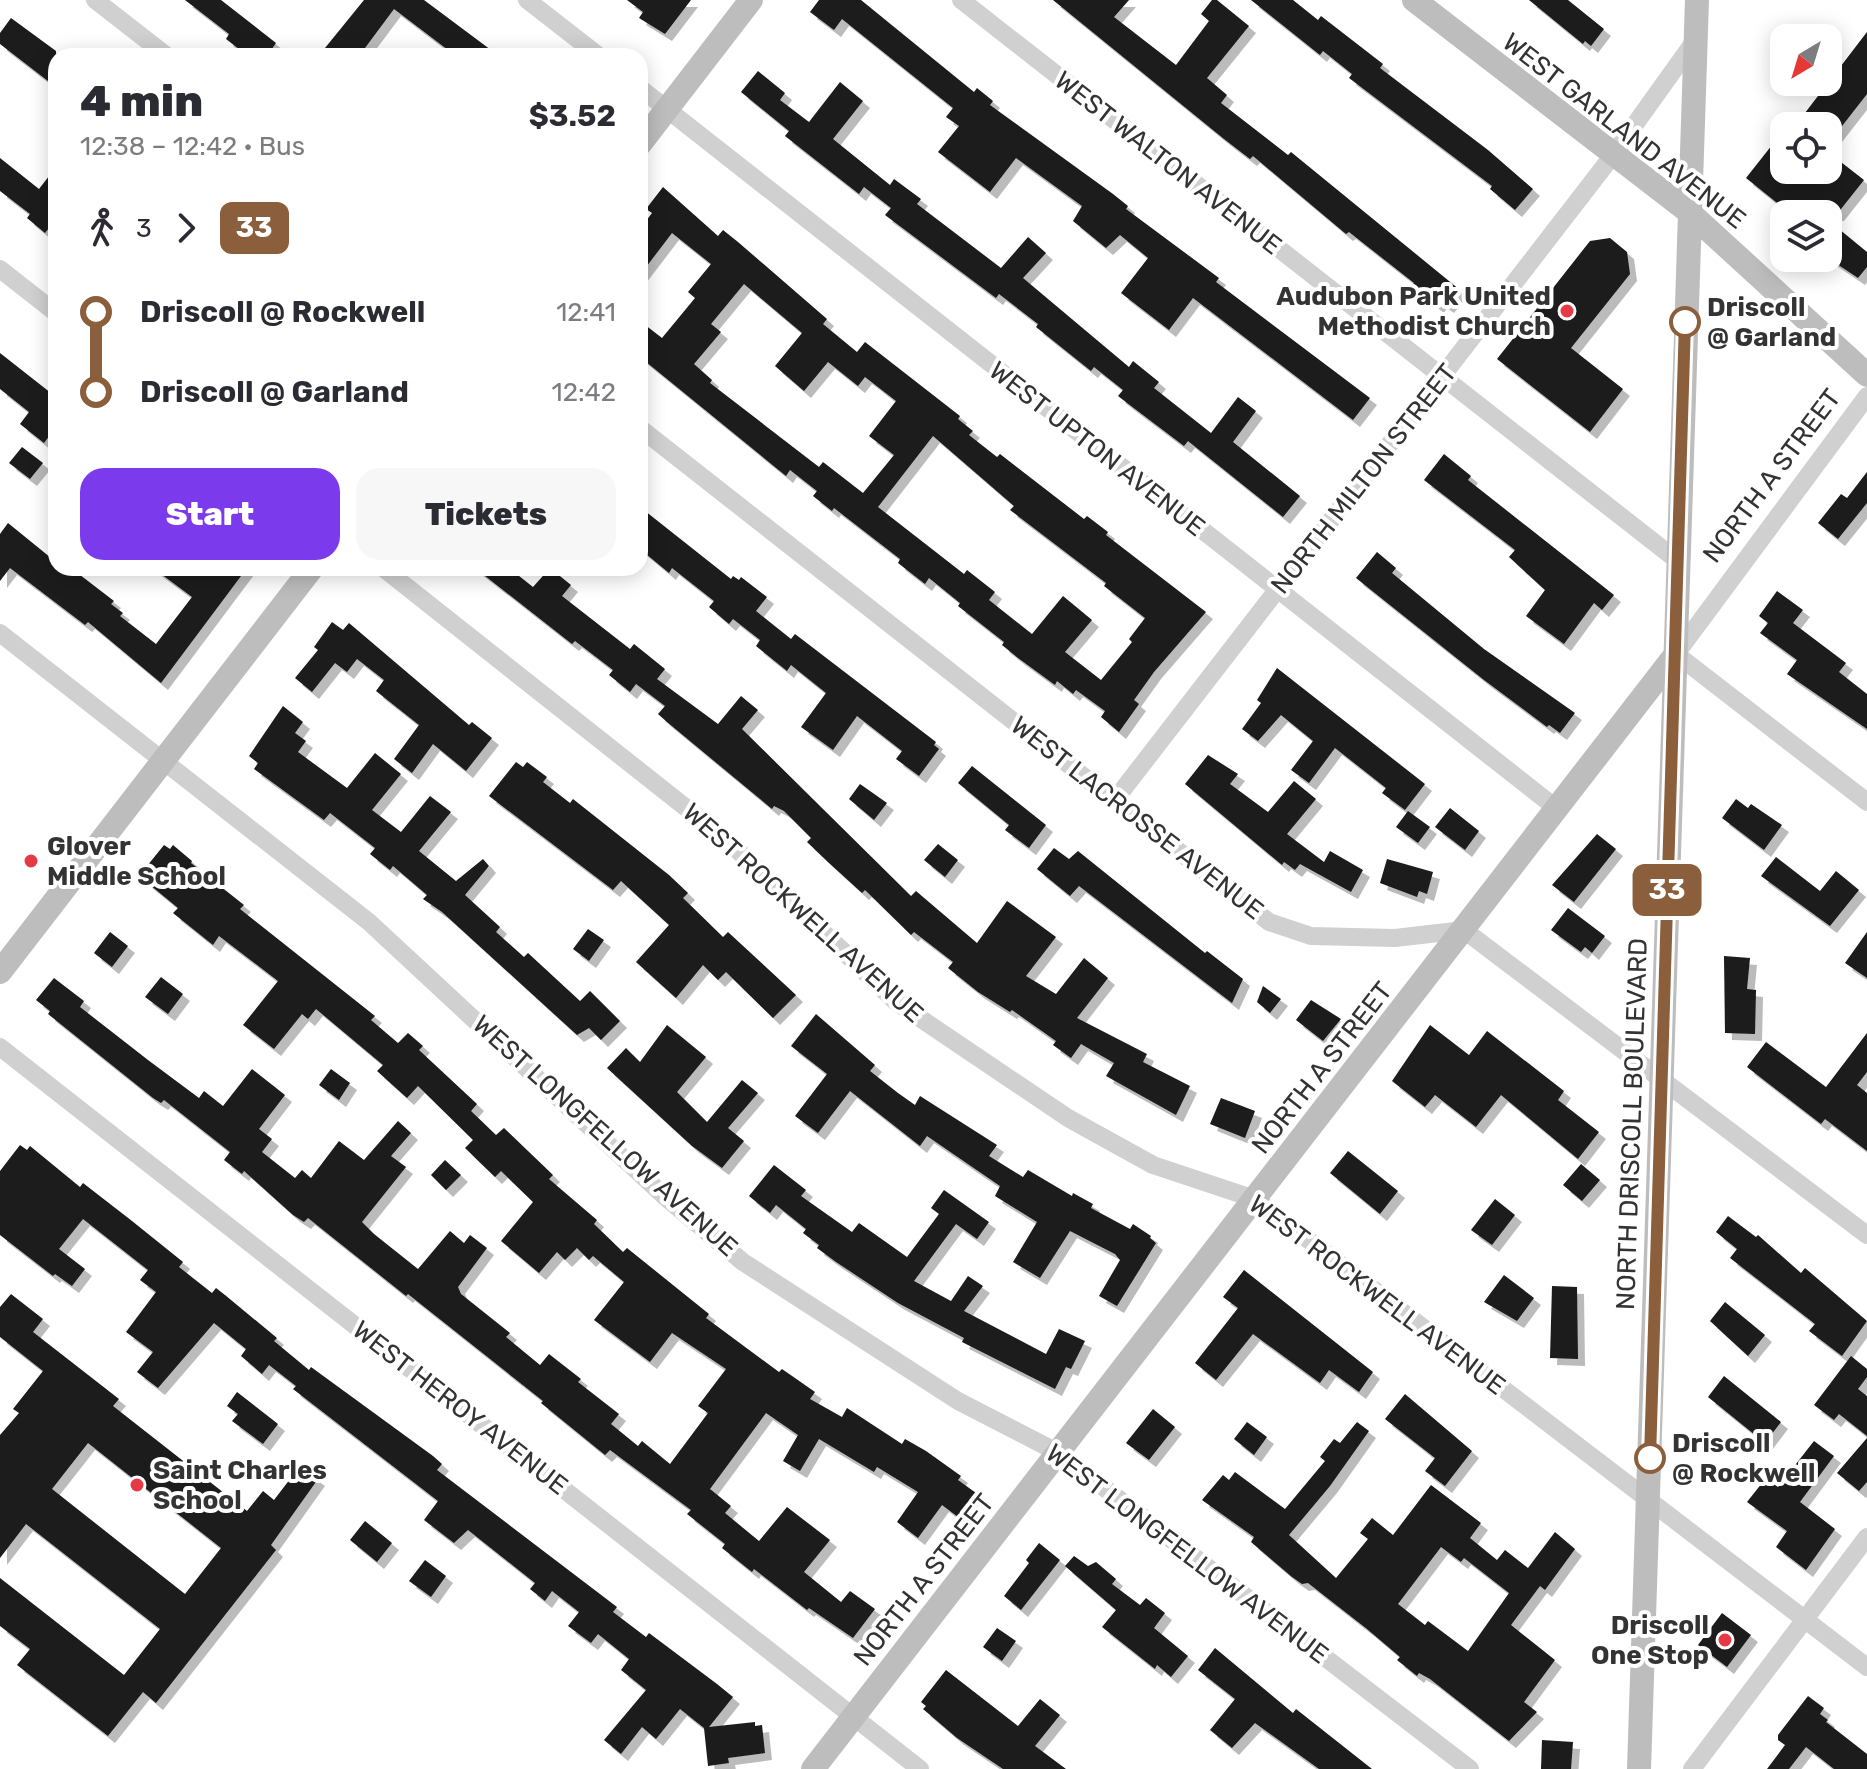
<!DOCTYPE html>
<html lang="en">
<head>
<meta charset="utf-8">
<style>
  body { margin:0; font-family:Rubik,sans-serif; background:#f7f7f7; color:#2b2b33; height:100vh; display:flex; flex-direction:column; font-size:30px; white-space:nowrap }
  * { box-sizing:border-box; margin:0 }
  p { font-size:26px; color:#7c7c81 }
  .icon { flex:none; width:44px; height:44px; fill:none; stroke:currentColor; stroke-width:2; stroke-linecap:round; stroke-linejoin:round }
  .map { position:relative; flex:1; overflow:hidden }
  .details { position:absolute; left:48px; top:48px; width:600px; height:528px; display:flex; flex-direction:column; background:#fff; border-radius:24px; box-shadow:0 4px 20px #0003 }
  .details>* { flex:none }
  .badge { padding:0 16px; border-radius:12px; font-size:28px; line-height:52px }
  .needle { width:52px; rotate:218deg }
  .controls { position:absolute; left:1770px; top:24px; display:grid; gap:16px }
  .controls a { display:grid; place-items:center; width:72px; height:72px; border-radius:16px; background:#fff; box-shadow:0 4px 20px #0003; font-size:40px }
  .map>.badge { position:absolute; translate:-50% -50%; box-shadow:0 0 0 4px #fff }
  .legs { display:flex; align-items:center; gap:12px; height:88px; padding:0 32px; font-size:26px }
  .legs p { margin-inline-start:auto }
  .overview { display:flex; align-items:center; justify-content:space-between; height:136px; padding:0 32px }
  h1 { font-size:44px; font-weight:800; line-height:60px }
  .action { display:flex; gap:16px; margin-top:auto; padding:16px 32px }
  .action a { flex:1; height:92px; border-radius:24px; background:#7c3aed; color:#fff; font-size:32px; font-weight:800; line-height:92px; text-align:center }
  .action a+a { background:#f7f7f7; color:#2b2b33 }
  ul { padding:0 32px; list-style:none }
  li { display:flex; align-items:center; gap:28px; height:80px; font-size:30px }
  li i { display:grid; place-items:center; width:12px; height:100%; margin:0 10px; background:currentColor }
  li i::after { content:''; width:20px; height:20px; margin:-10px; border:6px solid; border-radius:50%; background:#fff }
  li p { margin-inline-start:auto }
  li:first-child i { background:linear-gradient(#0000 50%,currentColor 0) }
  li:last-child i { background:linear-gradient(currentColor 50%,#0000 0) }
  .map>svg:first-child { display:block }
</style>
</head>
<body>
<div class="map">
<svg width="1867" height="1769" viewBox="0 0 1867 1769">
  <defs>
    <filter id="shadow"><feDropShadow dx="7" dy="7" stdDeviation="0" flood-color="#0004"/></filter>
  </defs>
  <rect width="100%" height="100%" fill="#fff"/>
  <path fill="#1a1a1a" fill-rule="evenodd" filter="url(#shadow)" d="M185,0h36l55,43 -9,13h-19l-22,-17 3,-5z
    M364,0h60l75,56h-43l-62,-47 -35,47h-23l-11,-8z
    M627,0h64l-26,34 -26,-16 4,-6z
    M819,0h42l113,92 3,-4 16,13 -3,4 123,89 15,12 -2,3 93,69 -3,4 154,116 -17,22 -160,-122 -24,32 -48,-37 27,-35 -28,-23 -14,13 -33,-27 9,-15 -66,-48 -26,34 -35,-27 -17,-13 21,-26 -13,-9 7,-9 -111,-89 -8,11 -24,-18z
    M1053,0h76l-15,17 62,48 33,-44 -8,-7 11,-14h5l32,26 -42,52 20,17 -6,8 67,52 3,-3 169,138 -13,16 -7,-5 -3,5 -26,-20 3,-3 -65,-51 -3,2 -93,-78 -3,3 -26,-20z
    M1251,0h42l25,20 3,-4 62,48 -3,4 108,82 45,39 -18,21 -25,-21 2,-3 -143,-108 3,-4 -29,-23 -3,4z
    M1529,0h39l36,29 -13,17 -6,-5 -2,3z
    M11,18l45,33v19l-8,11 -48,-37v-11z
    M1867,32v62l-39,50v-18h-33z
    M758,71l27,22 -5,7 29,22 31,-40 23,19 -30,38 57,46 4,-6 27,20 -4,5 84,64 27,-31 18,16 -23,25 106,89 4,-6 26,21 -5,6 57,45 27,-36 18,14 -23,31 67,54 -17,21 -95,-76 -4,5 -49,-37 -17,-13 5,-6 -29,-23 -3,4 -55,-44 2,-3 -39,-30 -3,4 -111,-83 6,-7 -27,-21 -5,7 -74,-58 4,-5 -48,-39z
    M1784,130v40h44v-18l36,28 -27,34h-46l-45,-36z
    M0,158l39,31 17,-22v52l-11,14 -18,-15 3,-4 -30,-23z
    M663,187l55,49 5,-6 15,12 89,77 -4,5 34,28 8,-10 95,74 -2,3 15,12 -4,4 28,22 3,-3 84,65 3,-3 21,16 -2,3 100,77 -52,60 -20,28 5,4 -20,28 -18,-15 4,-6 -29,-21 -3,4 -16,-13 -2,4 -37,-27 -16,-13 2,-3 -46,-36 2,-3 -31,-25 -4,6 -27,-21 2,-4 -66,-51 -2,3 -19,-15 4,-5 -27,-21 -4,6 -146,-119v-36l22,17 33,-40 -7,-6 23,-28 -39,-31 -32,42v-46l12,-16 -6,-4zM744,284l58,49 -27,33 29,25 24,-29 30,24 7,-9 31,24 -27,35 25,19 -31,38 -40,-31 -4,5 -109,-84 2,-3 -18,-16 27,-32 -10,-8zM933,436l81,70 -4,4 96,73 -2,3 41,32 -16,21 3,3 -31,38 -36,-28 27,-32 -29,-24 -31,38 -43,-34 6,-8 -28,-22 -3,4 -86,-67z
    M1828,220l39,32v15l-9,11 -30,-20z
    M1610,238l17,14 3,22 -59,74 52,41 -33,43 -93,-73 93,-118z
    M0,353l56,44v30l-12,16 -24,-19 9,-12 -29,-23z
    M22,447l21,16 -13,16 -21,-16z
    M1444,454l27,22 -3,4 146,115 -12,15 -8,-7 -30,41 -38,-28 19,-26 -36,-33 6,-7 -91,-70z
    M1867,472v31l-29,36 -20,-16 23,-29 6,4z
    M640,507l91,72 2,-3 6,4 2,-3 26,20 -11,14 35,28 4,-5 141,108 -2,3 5,4 -20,27 -23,-17 6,-8 -45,-35 -24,34 -32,-23 25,-34 -35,-28 -4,6 -31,-25 4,-6 -27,-21 -4,5 -20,-17 5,-6 -42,-33 -3,5 -29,-24z
    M8,523l48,39v6l13,4 2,-4 43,33 -3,3 12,9 -3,3 36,28 36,-47 -39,-29h94l-86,115 -73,-61 -3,3 -75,-57 -10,13v-47z
    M1377,552l19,16 -4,5 92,76 91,64 -15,20 -11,-8 -2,2 -63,-47 -128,-102z
    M475,568h34l24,19 17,-19 21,17 -9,11 68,53 4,-5 31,25 -8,10 61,45 23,-28 17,14 -16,19 169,167 5,-5 61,52 30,-42 49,36 -30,39 30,18 28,-36 24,20 -31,40 70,36 -4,8 47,24 -14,29 -70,-39 8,-13 -33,-19 -10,14 -18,-13 3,-4 -44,-31 -2,2 -32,-20 -30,-24 5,-6 -39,-30 -3,3 -46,-45 -3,3 -34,-31 -21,-20 4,-4 -27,-27 -10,-5 -2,3 -105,-87 -9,-8 7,-8 -29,-22 -6,8 -21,-17 4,-5 -38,-29 -3,3z
    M1777,591l26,19 -10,13 53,40 -7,9 28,22v35l-80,-55 10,-14 -37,-27 8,-10 -9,-7z
    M332,622l11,8 6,-7 120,102 3,-3 20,16 -26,33 -33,-27 -21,29 -18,-14 25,-34 -43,-34 8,-11 -27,-21 -10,13 -12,-9 -23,29 -17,-14 23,-28 -4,-3z
    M1277,668l148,116 -20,26 -23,-17 4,-5 -51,-40 -26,35 -18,-13 22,-29 -32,-26 -23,26 -16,-12 19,-26 -4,-3z
    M283,706l20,16 -8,11 11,8 -8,11 49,36 28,-35 26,21 -29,36 29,22 29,-36 21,16 -32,39 37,30 27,-22 6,7 -24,29 35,32 -4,5 28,25 4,-4 52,48 10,-10 30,30 -19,19 -12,-12 -12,7 -135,-123 -19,-13 4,-4 -34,-29 -3,4 -20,-16 5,-6 -45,-35 -6,7 -70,-51 4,-6 -9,-7z
    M1208,755l30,19 -8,10 38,28 26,-31 22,18 -29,35 37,28 6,-11 33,19 -12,22 -51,-28 -5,6 -11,-8 -2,3 -97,-81z
    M516,762l7,5 4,-5 20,15 -4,5 27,21 3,-4 96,76 19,18 -5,5 40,39 5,-5 68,63 -23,23 -47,-46 -8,8 -15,-15 -27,33 -40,-36 33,-37 -48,-44 -8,9 -124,-94z
    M972,766l74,59 -17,23 -24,-18 4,-5 -51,-42z
    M860,784l27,19 -13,17 -25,-21z
    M1736,799l12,9 3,-4 31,21 -18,25 -42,-32z
    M1450,808l29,23 -14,19 -30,-23z
    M1408,811l22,16 -12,16 -22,-16z
    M1597,834l19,15 -42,53 -22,-17z
    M938,844l20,16 -13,17 -21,-17z
    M164,845l6,4 3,-4 19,16 -1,2 53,42 -4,4 135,107 -4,4 27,23 10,-10 15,13 -4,4 58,54 -6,7 25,24 8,-7 49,47 -4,4 48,41 -3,4 29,28 4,-4 82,66 -3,4 73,54 3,-3 33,23 -5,7 32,18 5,-9 55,36 3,-5 21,12 35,25 -3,4 18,13 -18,24 -16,-12 -24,33 -21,-16 21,-30 -41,-25 -3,5 -55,-33 -19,32 -17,-10 15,-26 -32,-22 -56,76 21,17 -6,7 34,28 28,-34 43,33 -26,32 37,30 9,-11 25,18 -22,29 -44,-30 -2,2 -53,-41 -2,3 -30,-24 3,-4 -38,-30 4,-4 -81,-60 -5,5 -64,-52 2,-2 -135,-107 -2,2 -98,-78 -4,4 -11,-7 -49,-44 -2,3 -18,-14 6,-8 -66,-52 -3,3 -8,-5 -105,-84 2,-3 -14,-11 18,-22 30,23 -4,6 68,53 51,38 5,-7 19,15 29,-37 33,26 -26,34 13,10 -10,13 33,26 7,-8 9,8 28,-37 25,19 34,-39 13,12 -20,23 15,11 -44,55 12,12 44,35 32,-38 14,12 6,-8 17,13 -29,39 3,7 49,39 -4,4 34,28 9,-11 32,25 -3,3 41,32 -8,10 27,22 4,-5 28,23 38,-51 -10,-7 28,-37 -54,-36 -22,29 -56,-42 30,-38 -31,-26 -4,4 -12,-12 -12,12 -8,-8 -18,21 -38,-32 32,-39 -32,-31 -6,6 -30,-29 8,-8 -55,-54 -11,12 -30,-27 6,-6 -67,-56 -8,10 -6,-5 -28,35 -31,-24 35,-44 -59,-45 -6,9 -40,-32 5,-5 -39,-32z
    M1054,848l15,11 9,-8 127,102 2,-2 36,28 -11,24 -153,-117 -9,10 -33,-27z
    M1776,857l44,34 16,-20 23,19 -29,36 -69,-50z
    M1387,859l46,13 -6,22 -8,-3 -2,6 -37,-14z
    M1568,908l37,28 -13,17 -7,-6 -4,5 -30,-22z
    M588,929l16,11 -15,21 -16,-12z
    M110,932l18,14 -16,21 -18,-14z
    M1867,932v46l-22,-15z
    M1724,956l26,2 -3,31 9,1 -1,44 -30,-1z
    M161,977l22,17 -15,20 -23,-17z
    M1263,986l18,13 -11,14 -13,-11z
    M1311,1000l30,19 -18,22 -27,-21z
    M816,1014l59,51 -5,6 28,22 17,12 5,-9 77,49 -8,11 34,21 5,-7 44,26 1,-3 20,11 -2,4 39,21 3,-5 18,12 -1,2 6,5 -39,63 -18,-10 21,-36 -5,-6 -45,-23 -30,47 -27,-16 24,-40 -42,-26 5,-10 -73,-50 -7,10 -70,-55 -32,42 -23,-17 32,-42 -36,-28z
    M667,1025l39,32 -29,35 30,30 35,-42 16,13 -30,35 16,13 -22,27 -30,-22 -85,-78 19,-20 14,14z
    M1430,1025l39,30 18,-24 77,60 -6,9 41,32 -21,27 -77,-64 -25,32 -41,-32 -10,12 -33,-26z
    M1867,1033v39l-10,13 10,8v58l-42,-32 -4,5 -74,-57 19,-25 60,45z
    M331,1069l19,14 -11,17 -20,-15z
    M1221,1098l34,13 -10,27 -35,-14z
    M20,1145l7,5 3,-4 50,41 3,-4 49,38 51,41 -4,5 33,26 4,-5 9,7 52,43 -3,3 35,29 2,-3 122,89 9,8 -5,6 180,137 -4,5 33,25 3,-4 68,51 16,13 -24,30 46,-5v4l7,-1 3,28 -37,5 1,5 -21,3 -4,-38 -24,-19 -24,30 -14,-12 -21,27 -17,-14 42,-50 -25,-20 8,-11 -31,-25 -7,9 -23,-17 11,-14 -27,-21 -7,10 -15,-12 5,-6 -67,-53 -14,13 -30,-23 14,-19 -145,-112 3,-3 -27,-21 -7,9 -21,-18 5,-7 -32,-26 -56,65 -21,-16 16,-20 -27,-20 30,-40 -16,-12 8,-10 -65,-51 -24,30 26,20 -13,17 -17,-12 -2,2 -53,-41v-64z
    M1348,1151l50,40 -18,23 -50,-41z
    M445,1160l16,15 -15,15 -15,-15z
    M1581,1164l19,16 -18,21 -19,-16z
    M774,1165l32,25 -5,6 51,36 7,-9 48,34 32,-43 -8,-6 13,-18 45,32 -12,17 -21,-15 -42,57 37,20 17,-25 15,10 -19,25 82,43 13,-25 26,12 -14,28 -5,-2 -11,22 -93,-47 2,-4 -66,-35 -62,-41 -19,-14 2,-3 -16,-12 3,-4 -30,-24 -6,8 -21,-17z
    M1495,1199l20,16 -23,30 -21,-15z
    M1728,1216l28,21 2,-2 43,38 4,-5 62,53 -25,35 -33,-25 6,-7 -85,-66 7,-9 -21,-17z
    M1244,1270l129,102 -14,20 -30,-22 -9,13 -67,-49 -37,46 -21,-17 43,-55 -15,-11z
    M1504,1275l30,23 -17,23 -33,-19z
    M1552,1286l25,1 1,72 -28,-1z
    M11,1294l32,25 -10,13 86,67 -6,7 134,105 16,-20 11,9 26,-34 18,13 -47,66 5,5 -120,153 -13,-11 -35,44 -91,-71 13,-16 -30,-23v-48l124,97 36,-46 -134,-105 -26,34v-123l19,-22 -6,-4 30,-38 -43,-34v-30zM88,1443l133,105 -36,46 -133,-105z
    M1725,1302l40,33 -17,21 -38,-35z
    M1851,1356l16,13v8l-9,12 9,7v40l-28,-22 -5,6 -20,-15z
    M1724,1376l57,46 -16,21 -57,-46z
    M237,1392l41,32 -15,20 -31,-23 6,-7 -11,-8z
    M1405,1394l67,57 -27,35 -20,-15 10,-13 -50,-39z
    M1153,1409l22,18 -26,33 -23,-17z
    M1247,1422l20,15 -13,18 -20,-16z
    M1357,1422l12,9 -39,55 -41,49 47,43 32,-39 -8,-6 12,-15 21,17 38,-50 50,38 -11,15 27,22 8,-10 23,18 27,-36 20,17 -30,41 -5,-4 -29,39 44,35 -31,42 13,10 -28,29 -79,-62 -11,-6 -2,3 -20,-16 3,-3 -33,-28 -59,-46 -6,1 -10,-7 -41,-35 3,-5 -52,-37 21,-25 6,5 6,-8 50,37 40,-48 -5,-4 14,-18 6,4zM1441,1547l20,15 3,-4 45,35 -41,58 -40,-30 -3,4 -27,-21z
    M1867,1438v44l-8,9 -22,-18z
    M1814,1441l20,15 -34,46 35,27 -29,41 -30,-23 11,-16 -40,-29 19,-24 12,9z
    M365,1521l27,22 -15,19 -27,-22z
    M1039,1543l21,17 -39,50 -17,-14 25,-33 -3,-3z
    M1074,1556l14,10 8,-4 20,17 -4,5 28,21 6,-7 19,15 -11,15 34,28 -17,21 -14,-12 -2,4 -53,-42 14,-17 -51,-44z
    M425,1560l21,16 -15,21 -22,-16z
    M1722,1613l29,22 -24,32 -29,-22z
    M997,1628l19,13 -14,20 -19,-14z
    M1215,1648l78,65 3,-4 76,60h-53l-64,-46 -23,25 -22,-18 25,-31 -37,-29z
    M946,1670l72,56 22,-27 20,16 -25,31 31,23h-63l-46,-31 -34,-29 3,-3 -5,-4z
    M1808,1696l16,12 -4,6 8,6 -2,2 41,32v15h-33l-28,-22 -17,22h-22l18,-24 -7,-5v-5z
    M1542,1740l31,2 -2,27h-30z"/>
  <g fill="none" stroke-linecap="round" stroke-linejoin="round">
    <path stroke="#d0d0d0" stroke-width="18" d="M95,0l72,56
      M527,0l72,56
      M961,0l717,561
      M640,88l916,720
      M0,269l56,44
      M1867,396l-191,258 191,148
      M640,428l629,494 42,14 84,2 69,-8 403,305
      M383,568l345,273 168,161 172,116 85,47 102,34 612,468
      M0,633l369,289 294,273 80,67 215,139 101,52 411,316
      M1114,801l499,-646 83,-116
      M0,1047l920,722
      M1692,1769l175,-232"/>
    <path stroke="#bdbdbd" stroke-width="24" d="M1414,0l275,212 178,163
      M640,144l111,-144
      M0,972l312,-404
      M813,1769l863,-1115
      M1639,1769l58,-1769"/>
  </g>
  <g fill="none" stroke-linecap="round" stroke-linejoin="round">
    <defs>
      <path id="line-1" d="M1650,1458l35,-1136"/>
    </defs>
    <use href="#line-1" stroke="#fff" stroke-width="18"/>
    <use href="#line-1" stroke="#8b5e3c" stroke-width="12"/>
  </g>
  <g fill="#e63946" stroke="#fff" stroke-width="3">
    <circle cx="1567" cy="311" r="8"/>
    <circle cx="31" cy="861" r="8"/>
    <circle cx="137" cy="1485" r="8"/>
    <circle cx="1725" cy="1640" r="8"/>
  </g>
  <g fill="#fff" stroke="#8b5e3c" stroke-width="4">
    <circle cx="1685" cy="322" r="14"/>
    <circle cx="1650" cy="1458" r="14"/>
  </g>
  <g text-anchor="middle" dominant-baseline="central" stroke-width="8" stroke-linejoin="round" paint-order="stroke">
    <g font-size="26" fill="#333" stroke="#fff">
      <text transform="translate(1624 131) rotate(38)">WEST GARLAND AVENUE</text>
      <text transform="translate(1168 163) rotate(38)">WEST WALTON AVENUE</text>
      <text transform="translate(1097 449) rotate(38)">WEST UPTON AVENUE</text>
      <text transform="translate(1772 476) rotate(-53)">NORTH A STREET</text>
      <text transform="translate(1364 479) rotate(-52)">NORTH MILTON STREET</text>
      <text transform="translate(1137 818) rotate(38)">WEST LACROSSE AVENUE</text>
      <text transform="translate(803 913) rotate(42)">WEST ROCKWELL AVENUE</text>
      <text transform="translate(1322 1068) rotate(-52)">NORTH A STREET</text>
      <text transform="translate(1632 1124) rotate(-88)">NORTH DRISCOLL BOULEVARD</text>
      <text transform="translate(605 1136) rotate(42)">WEST LONGFELLOW AVENUE</text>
      <text transform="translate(1377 1295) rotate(37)">WEST ROCKWELL AVENUE</text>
      <text transform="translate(460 1408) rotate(38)">WEST HEROY AVENUE</text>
      <text transform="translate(1187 1554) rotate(37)">WEST LONGFELLOW AVENUE</text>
      <text transform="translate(924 1580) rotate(-52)">NORTH A STREET</text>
    </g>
    <g font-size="26" font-weight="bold" fill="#333" stroke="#fff" text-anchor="end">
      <text x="1551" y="296">Audubon Park United<tspan x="1551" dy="30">Methodist Church</tspan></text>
      <text x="47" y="846" text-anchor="start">Glover<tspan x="47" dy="30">Middle School</tspan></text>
      <text x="153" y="1470" text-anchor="start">Saint Charles<tspan x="153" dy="30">School</tspan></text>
      <text x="1709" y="1625">Driscoll<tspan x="1709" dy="30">One Stop</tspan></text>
    </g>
    <g font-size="26" font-weight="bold" fill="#333" stroke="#fff" text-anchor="start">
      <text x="1707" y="307">Driscoll<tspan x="1707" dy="30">@ Garland</tspan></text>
      <text x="1672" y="1443">Driscoll<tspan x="1672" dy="30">@ Rockwell</tspan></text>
    </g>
  </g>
</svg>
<div class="controls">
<a><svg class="needle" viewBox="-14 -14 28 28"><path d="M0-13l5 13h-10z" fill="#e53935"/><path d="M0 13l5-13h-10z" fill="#7c7c81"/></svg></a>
<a><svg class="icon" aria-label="locate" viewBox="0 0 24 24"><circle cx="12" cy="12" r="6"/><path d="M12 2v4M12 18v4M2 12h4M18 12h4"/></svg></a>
<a><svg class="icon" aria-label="layers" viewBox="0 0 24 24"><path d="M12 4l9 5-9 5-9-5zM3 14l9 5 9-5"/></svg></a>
</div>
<b class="badge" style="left:1667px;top:890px;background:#8b5e3c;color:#fff">33</b>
<section class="details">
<div class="overview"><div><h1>4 min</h1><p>12:38 – 12:42 · Bus</p></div><b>$3.52</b></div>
<div class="legs"><svg class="icon" aria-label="walk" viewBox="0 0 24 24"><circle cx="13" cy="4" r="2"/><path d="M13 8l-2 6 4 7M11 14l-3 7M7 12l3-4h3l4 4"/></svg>3<svg class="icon" aria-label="forward" viewBox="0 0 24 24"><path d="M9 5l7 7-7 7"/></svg><b class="badge" style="background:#8b5e3c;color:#fff">33</b></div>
<ul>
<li><i style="color:#8b5e3c"></i><b>Driscoll @ Rockwell</b><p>12:41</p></li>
<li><i style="color:#8b5e3c"></i><b>Driscoll @ Garland</b><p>12:42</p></li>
</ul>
<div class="action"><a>Start</a><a>Tickets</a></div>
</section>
</div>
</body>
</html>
